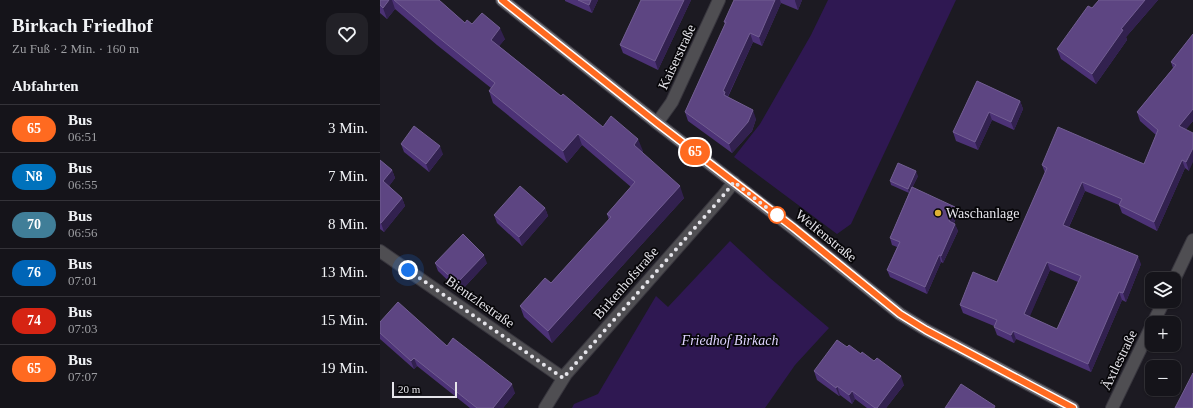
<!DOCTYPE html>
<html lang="de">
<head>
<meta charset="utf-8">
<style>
  body { margin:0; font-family:"Times New Roman",serif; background:#222127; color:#f1f3f6; height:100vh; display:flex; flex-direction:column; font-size:15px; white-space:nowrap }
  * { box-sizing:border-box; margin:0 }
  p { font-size:13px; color:#9d9ea2 }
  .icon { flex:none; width:22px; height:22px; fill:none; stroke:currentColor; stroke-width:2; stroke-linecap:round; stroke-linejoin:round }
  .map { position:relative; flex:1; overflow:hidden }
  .panel { display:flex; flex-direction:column; background:#15141a; width:380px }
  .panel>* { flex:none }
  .badge { padding:0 8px; border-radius:13px; font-size:14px; line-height:26px }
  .controls { position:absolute; left:765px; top:272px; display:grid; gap:8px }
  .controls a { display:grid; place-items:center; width:36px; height:36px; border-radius:8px; background:#15141a; box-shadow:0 1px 3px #0004,0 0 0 1px #343339; font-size:20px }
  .scale { position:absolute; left:12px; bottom:10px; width:65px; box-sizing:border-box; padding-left:4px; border:2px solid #e5e4ea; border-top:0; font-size:11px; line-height:14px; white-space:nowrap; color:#e5e4ea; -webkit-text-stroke:3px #070609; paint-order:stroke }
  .you { position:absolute; width:20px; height:20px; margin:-10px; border:3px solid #fff; border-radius:50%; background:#1a73e8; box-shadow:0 0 0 6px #1a73e833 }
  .map>.badge { position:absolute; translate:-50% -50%; box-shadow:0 0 0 2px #fff }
  h2 { padding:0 12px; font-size:15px; line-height:36px }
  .round { display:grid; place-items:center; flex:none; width:42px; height:42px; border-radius:12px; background:#222127 }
  .head { display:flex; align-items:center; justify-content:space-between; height:68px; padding:0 12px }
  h1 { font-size:19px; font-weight:700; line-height:30px }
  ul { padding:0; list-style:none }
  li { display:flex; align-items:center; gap:12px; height:48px; padding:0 12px; border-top:1px solid #343339 }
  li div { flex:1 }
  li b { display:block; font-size:15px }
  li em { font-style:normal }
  li .badge { min-width:44px; font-weight:700; text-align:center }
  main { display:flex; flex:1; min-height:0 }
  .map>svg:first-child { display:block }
</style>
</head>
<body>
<main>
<section class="panel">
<div class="head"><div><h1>Birkach Friedhof</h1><p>Zu Fuß · 2 Min. · 160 m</p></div><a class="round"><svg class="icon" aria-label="heart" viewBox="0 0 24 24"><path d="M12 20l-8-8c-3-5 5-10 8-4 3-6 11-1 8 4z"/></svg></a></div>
<h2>Abfahrten</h2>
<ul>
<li><span class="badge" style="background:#ff6a20;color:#fff">65</span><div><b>Bus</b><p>06:51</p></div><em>3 Min.</em></li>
<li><span class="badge" style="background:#0072bc;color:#fff">N8</span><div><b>Bus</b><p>06:55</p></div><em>7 Min.</em></li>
<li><span class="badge" style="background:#407e98;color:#fff">70</span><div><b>Bus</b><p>06:56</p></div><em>8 Min.</em></li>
<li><span class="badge" style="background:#0065b7;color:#fff">76</span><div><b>Bus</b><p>07:01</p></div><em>13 Min.</em></li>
<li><span class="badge" style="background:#d62413;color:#fff">74</span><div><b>Bus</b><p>07:03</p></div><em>15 Min.</em></li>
<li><span class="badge" style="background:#ff6a20;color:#fff">65</span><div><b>Bus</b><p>07:07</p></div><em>19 Min.</em></li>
</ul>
</section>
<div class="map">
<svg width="813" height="408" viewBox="0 0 813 408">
  <rect width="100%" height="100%" fill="#1c1a22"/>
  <path fill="#2f1852" d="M448,0h128l-105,224 -14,10 -103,-77 26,-33 51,-89z
    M350,241l40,37 59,50 -34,37 -30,43h-193l2,-4 24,-10 58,-98 12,11z"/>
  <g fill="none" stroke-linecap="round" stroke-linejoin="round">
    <defs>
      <path id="street" d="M277,123l15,-21 47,-102
        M0,251l183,127
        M794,280l19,-40
        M773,323l11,-22
        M165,408l21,-34 156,-177 12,-15
        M732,408l40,-83"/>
      <path id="secondary" d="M122,0l155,123 137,106 106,85 26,16 147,78"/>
    </defs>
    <use href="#street" stroke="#38363e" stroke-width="14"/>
    <use href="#secondary" stroke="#38363e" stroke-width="14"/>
    <use href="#street" stroke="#4f4e52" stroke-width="12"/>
    <use href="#secondary" stroke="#6b6a71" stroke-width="12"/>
  </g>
  <path fill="#4c3276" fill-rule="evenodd" d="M0,0h59l26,23 7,1 33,15 -6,7 62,50 42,31 40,24 -1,1 42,46 -132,145 -28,-26 -4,-11 31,-23 58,-63 -2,-6 24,-27 -49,-42 -15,18 -74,-60 -4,-12 2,-3 -54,-43 -42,-36 -8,10 -7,-6z
    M185,0h33l-6,13 -27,-12z
    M261,0h50l-33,70 -35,-17 -3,-8z
    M354,0h68l-4,10 -17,-7 -19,43 -9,-4 -25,55 28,22 -4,12 -20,22 -44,-32 -3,-9 40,-88 -1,-2z
    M719,0h59l-32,37 1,3 -31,44 -35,-25 -4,-10z
    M813,34v87l-7,8 3,42 -4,-3 -28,63 -35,-18 -3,-8 -34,-14 -16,36 72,37 -15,38 -4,-2 -31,72 -75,-33 -2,4 -17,-8 -3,-8v-1l-31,-13 -3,-8 37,-23 48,-109 -3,-8 102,-1 12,-29 -16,-14 -3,-9 36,-44 -2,-6zM670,270l28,12 -21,47 -28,-12z
    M597,81l43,20 3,8 -9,21 -22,-10 -14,30 -22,-9 -3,-9z
    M21,144l42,10 -14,18 -25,-20z
    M0,160l12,10 3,8 -6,8 13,12 3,8 -21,26 -4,-3z
    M538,176l-6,12 46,26 -4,9 4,8 -15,32 -2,-1 -14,32 -37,-17 -3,-7 10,-23 -5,-2 -2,-7 19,-45 -18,-8 -1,-4z
    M165,208l3,8 -26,30 -25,-23 -3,-8z
    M55,263h52l-27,29 -22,-21z
    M0,322l67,24 68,47 -12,15h-33l-53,-42 -3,3 -34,-30z
    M434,371l90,14 -18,23h-19l-12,-9 -3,5 -12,-9 -1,1 -22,-16z"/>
  <path fill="#32214f" d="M9,0h3l3,9 -8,10 -4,-11z
    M211,0h7l-6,13 -3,-8z
    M304,0h7l-33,70 -3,-9z
    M395,0h5l1,3 -19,43 -3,-9z
    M415,0h7l-4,10 -3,-9z
    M765,0h13l-32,37 1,3 -31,44 -4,-10 29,-45z
    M120,28l5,11 -10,12 -4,-11z
    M370,33l3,9 -26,56v6l-4,-13z
    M640,101l3,8 -9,21 -3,-8z
    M813,109v12l-11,13 -3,-8z
    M373,110l3,9 -4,12 -20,22 -3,-9z
    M609,112l3,8 -14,30 -3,-8z
    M198,134l4,11 -15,18 -4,-12z
    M258,139l5,12 -5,5 -4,-11z
    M60,146l3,8 -14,18 -3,-8z
    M813,148v14l-4,9 -3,-9z
    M802,160l3,8 -28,63 -3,-9z
    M12,170l3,8 -9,12 -3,-9z
    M536,171l2,5 -9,18 -1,-5z
    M702,182l3,9 -19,42 -3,-8z
    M300,186l4,12 -132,145 -4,-12z
    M22,198l3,8 -21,26 -3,-9z
    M575,207l3,7 -7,14 -2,-7z
    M165,208l3,8 -26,30 -3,-9z
    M575,224l3,7 -15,32 -2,-7z
    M104,255l3,8 -27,29 -3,-9z
    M559,255l2,7 -14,32 -2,-7z
    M758,256l3,8 -15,38 -3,-9z
    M667,262l3,8 -23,53 -3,-9z
    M739,292l3,8 -31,72 -3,-8z
    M633,331l3,8 -2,4 -3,-8z
    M34,358l3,8 -3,3 -3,-8z
    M521,376l3,9 -18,23h-9z
    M132,384l3,9 -12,15h-10z
    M457,386l3,9 -1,1 -3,-8z
    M472,391l3,8 -3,5 -3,-9z"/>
  <path fill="#5d4582" stroke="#725e92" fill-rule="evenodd" d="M0,0h9l-6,8 -3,-3z
    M14,0h45l26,23 2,-3 5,4 10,-11 18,15 -9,12 70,56 2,-2 40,33 8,-11 27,23 -4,6 46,41 -132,145 -28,-25 25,-28 6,5 60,-66 -4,-3 28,-32 -57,-48 -15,17 -74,-60 6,-8 -62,-50z
    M198,0h13l-2,5z
    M261,0h43l-29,61 -35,-16z
    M354,0h41l-16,37 -9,-4 -27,58 2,1 -1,3 29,15 -5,12 -19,22 -44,-32 41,-90h-2z
    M719,0h46l-24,29 2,1 -31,44 -35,-25 31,-43 4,2z
    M813,34v75l-14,17 14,7v15l-7,14 -4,-2 -28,62 -35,-17 3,-6 -40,-17 -19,43 75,31 -15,37 -4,-1 -31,72 -75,-33 -2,4 -17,-8 3,-7 -37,-15 13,-33 24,10 50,-114 -5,-3 16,-38 86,37 14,-34 -21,-18 39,-47 -5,-3zM667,262l34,14 -24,53 -33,-15z
    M597,81l43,20 -9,21 -22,-10 -14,30 -22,-10z
    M34,126l26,20 -14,18 -25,-20z
    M0,160l12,10 -9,11 19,17 -21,25h-1z
    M518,163l18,8 -8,18 -18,-8z
    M140,186l25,22 -26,29 -25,-22z
    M532,187l43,20 -6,14 6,3 -14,32 -2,-1 -14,32 -38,-17 13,-28 -10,-4z
    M83,234l21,21 -27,28 -22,-20z
    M18,302l49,44 6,-8 59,46 -19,24h-16l-63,-50 -3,3 -31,-28v-11z
    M457,340l10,7 2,-2 12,9 1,-2 12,9 3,-3 24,18 -24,32h-2l-23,-17 -3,4 -12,-9 -1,2 -22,-17z
    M813,373v35h-18z
    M581,384l34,22 -1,2h-49z"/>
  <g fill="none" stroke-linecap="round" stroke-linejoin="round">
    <defs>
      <path id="line" d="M122,0l155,123 137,105 106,86 26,16 147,78"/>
    </defs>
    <use href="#line" stroke="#fff" stroke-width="9"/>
    <use href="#line" stroke="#ff6a20" stroke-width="6"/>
    <path stroke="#e5e4ea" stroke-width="4" stroke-dasharray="0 7.2" d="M28,270l155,108 159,-181 12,-15 47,37 -4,-4"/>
  </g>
  <circle fill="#deb133" stroke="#070609" stroke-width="1.5" cx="558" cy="213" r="4"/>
  <circle fill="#fff" stroke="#ff6a20" stroke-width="2" cx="397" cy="215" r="8"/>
  <g text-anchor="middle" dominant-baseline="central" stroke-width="3.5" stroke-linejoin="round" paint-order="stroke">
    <g font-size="14" fill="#e5e4ea" stroke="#070609">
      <text transform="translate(297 57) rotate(-65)">Kaiserstraße</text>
      <text transform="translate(446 236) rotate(39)">Welfenstraße</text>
      <text transform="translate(246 283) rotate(-49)">Birkenhofstraße</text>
      <text transform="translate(100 302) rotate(35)">Bientzlestraße</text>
      <text transform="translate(739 360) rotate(-64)">Äxtlestraße</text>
    </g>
    <g font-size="14" fill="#e5e4ea" stroke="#070609" text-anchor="start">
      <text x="566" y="213">Waschanlage</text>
    </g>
    <g font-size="14" font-style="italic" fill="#dfd3ff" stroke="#070609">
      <text x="350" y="340">Friedhof Birkach</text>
    </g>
  </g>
</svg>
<div class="controls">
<a><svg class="icon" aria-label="layers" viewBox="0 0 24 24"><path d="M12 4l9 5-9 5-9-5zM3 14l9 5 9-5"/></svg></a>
<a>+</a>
<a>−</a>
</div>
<div class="scale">20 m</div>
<div class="you" style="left:28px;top:270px"></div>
<b class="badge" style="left:315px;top:152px;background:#ff6a20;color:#fff">65</b>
</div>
</main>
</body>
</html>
